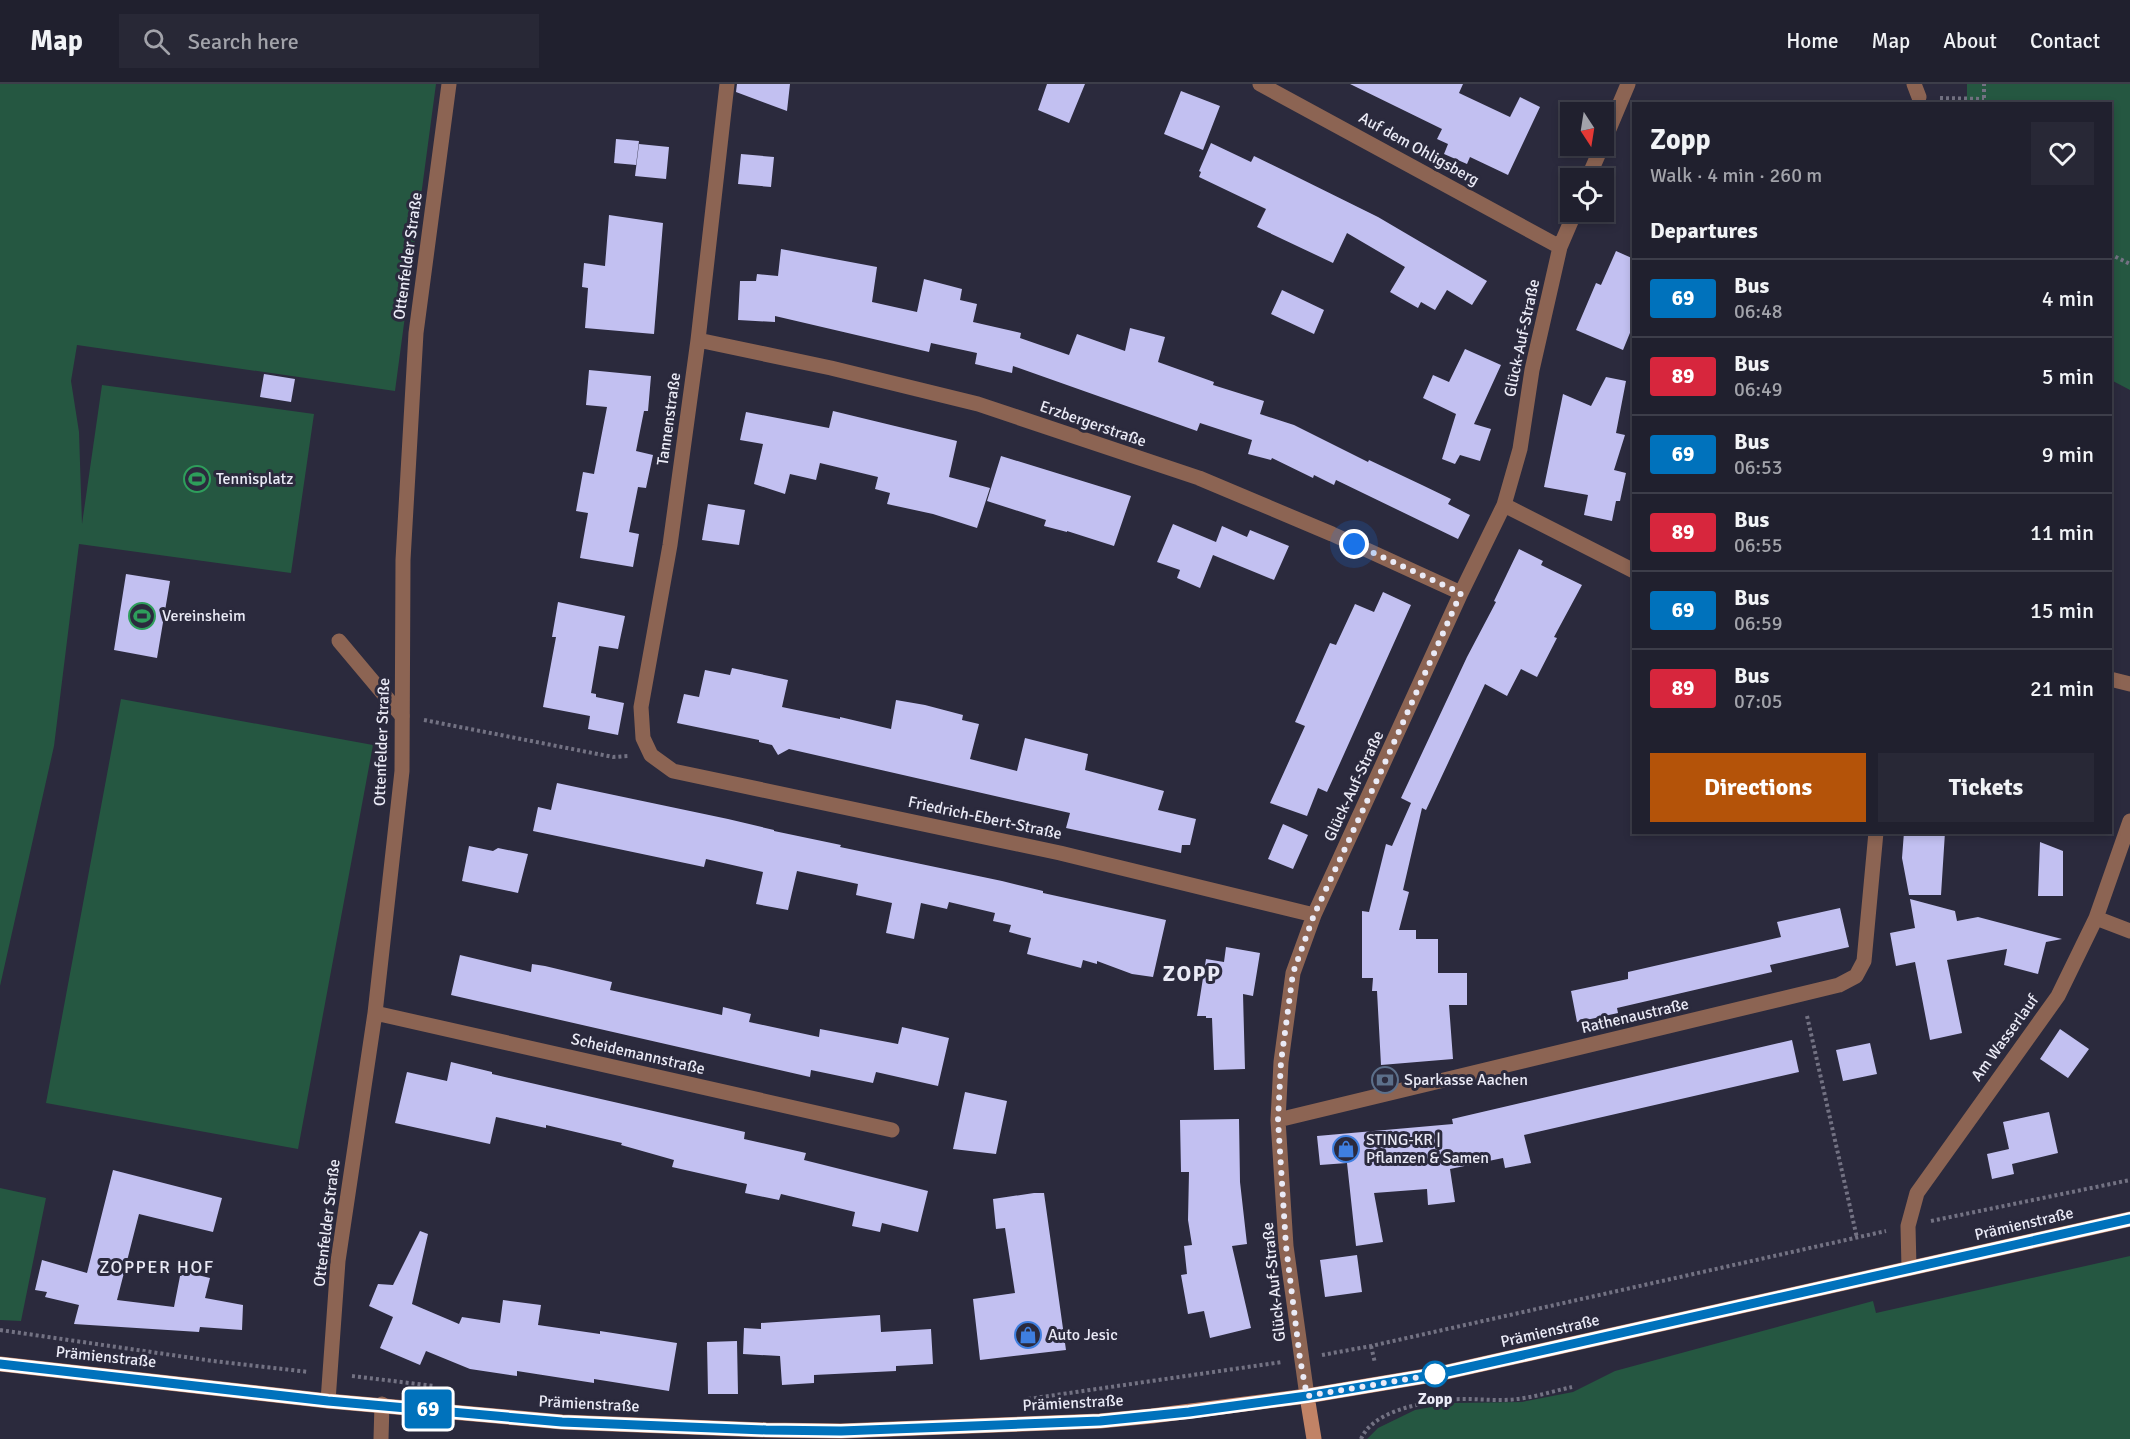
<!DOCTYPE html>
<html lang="en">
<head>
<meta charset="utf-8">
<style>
  body { margin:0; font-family:Signika,sans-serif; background:#282836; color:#f1f3f6; height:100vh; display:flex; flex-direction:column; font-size:22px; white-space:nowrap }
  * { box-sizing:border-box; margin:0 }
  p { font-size:20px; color:#a2a3aa }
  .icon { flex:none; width:33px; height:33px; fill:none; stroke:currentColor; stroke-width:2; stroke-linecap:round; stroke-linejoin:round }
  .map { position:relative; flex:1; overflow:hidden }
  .details { position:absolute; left:1632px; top:18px; width:480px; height:732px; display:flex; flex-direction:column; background:#20202e; border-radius:0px; box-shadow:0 3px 9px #0003,0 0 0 2px #3d3e4a }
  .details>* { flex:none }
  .badge { padding:0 12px; border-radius:4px; font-size:21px; line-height:39px }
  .needle { width:39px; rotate:168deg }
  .fabs { position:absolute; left:1560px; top:18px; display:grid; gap:12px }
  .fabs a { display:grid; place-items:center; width:54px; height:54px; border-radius:0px; background:#20202e; box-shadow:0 3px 9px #0003,0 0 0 2px #3d3e4a; font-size:30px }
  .you { position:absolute; width:30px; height:30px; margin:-15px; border:4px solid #fff; border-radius:50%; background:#1a73e8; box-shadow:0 0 0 9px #1a73e833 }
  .map>.badge { position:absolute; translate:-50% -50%; box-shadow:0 0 0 3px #fff }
  h2 { padding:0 18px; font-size:22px; line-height:54px }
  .round { display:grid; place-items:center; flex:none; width:63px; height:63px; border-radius:0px; background:#282836 }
  .headline { display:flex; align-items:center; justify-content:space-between; height:102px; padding:0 18px }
  h1 { font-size:28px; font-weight:700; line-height:45px }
  .primary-button { display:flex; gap:12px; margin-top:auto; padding:12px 18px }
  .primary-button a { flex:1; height:69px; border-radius:0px; background:#b45309; color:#fff; font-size:24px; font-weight:700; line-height:69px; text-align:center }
  .primary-button a+a { background:#282836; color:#f1f3f6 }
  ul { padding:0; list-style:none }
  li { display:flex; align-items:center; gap:18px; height:78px; padding:0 18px; border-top:2px solid #3d3e4a }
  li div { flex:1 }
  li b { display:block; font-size:22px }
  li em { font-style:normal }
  li .badge { min-width:66px; font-weight:700; text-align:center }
  header { display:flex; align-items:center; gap:36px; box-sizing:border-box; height:84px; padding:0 30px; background:#20202e; border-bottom:2px solid #3d3e4a }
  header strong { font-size:28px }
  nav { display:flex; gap:33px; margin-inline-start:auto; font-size:21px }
  .search { width:420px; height:54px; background:#282836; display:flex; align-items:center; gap:15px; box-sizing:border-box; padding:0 21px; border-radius:0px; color:#a2a3aa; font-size:22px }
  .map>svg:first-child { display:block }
</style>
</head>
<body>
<header>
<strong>Map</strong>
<div class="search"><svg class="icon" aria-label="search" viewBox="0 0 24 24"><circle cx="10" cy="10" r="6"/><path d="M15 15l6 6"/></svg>Search here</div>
<nav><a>Home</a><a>Map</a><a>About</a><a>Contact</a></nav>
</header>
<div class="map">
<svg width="2130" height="1355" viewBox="0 0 2130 1355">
  <rect width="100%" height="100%" fill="#2b2a3d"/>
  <path fill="#255741" d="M0,0h436l-41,307 -318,-46 -6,36 8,51 3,92 20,-139 212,29 -23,159 -212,-29 -25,202 -54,240z
    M1967,0h163v306l-19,-10 -1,-276 -143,-1z
    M121,615l252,46 -75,404 -252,-46z
    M0,1104l46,10 -25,123 -21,-1z
    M2130,1172v183h-763l11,-11 37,-18 38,-7 69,-1 51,-10 42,-21 258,-70 3,12z"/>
  <path fill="#c2c0f1" d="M737,0h53l-3,27 -51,-19z
    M1047,0h38l-16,39 -31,-13z
    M1350,0h113l-4,9 51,24 10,-20 20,10 -32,68 -38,-18 -3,7 -23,-10 4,-10 -11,-5 5,-10z
    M1181,7l39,15 -17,44 -39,-16z
    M616,55l23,2 -3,24 -22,-2z
    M1211,59l40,19 3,-6 35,17 89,44 109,64 -15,24 -25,-15 -12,20 -14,-8 -3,6 -28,-16 15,-25 -58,-34 -14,30 -76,-36 9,-18 -67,-32 2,-5 -2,-1z
    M639,60l30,3 -3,32 -31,-3z
    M741,70l33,3 -3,30 -33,-3z
    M609,131l54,8 -9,111 -69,-6 3,-40 -6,-1 2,-24 21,3z
    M781,165l96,18 -5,35 45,10 7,-33 38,10 -2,11 17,4 -4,18 48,11 -1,5 49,17 8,-21 48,17 5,-23 35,9 -7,25 56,20 -1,3 51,16 -4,13 34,11 74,37 1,-2 53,25 29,14 -3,5 22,11 -12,24 -122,-59 -2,5 -20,-10 -1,3 -41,-20 -1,2 -23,-6 4,-14 -52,-17 -3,8 -184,-65 -1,7 -37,-9 2,-11 -46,-10 -2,9 -154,-36v6l-37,-2 2,-39h16l1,-7 21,2z
    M1616,167l18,8v64l-11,27 -47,-20 20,-47 5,2z
    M1282,206l42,20 -10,24 -43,-20z
    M1465,265l36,16 -27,59 17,5 -11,32 -20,-6 -5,9 -13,-5 14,-45 -33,-16 10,-23 16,7z
    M589,286l62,6 -3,35h-4l-8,40 17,4 -7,33 -8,-1 -9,45 10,2 -6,33 -53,-9 8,-45 -12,-2 7,-39 11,2 13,-67 -21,-2z
    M264,290l31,5 -4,23 -31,-5z
    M1606,293l20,4 -10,52 9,2 -11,35 12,3 -6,28h-4l-4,20 -28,-6 4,-20 -44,-8 19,-93 28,12z
    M833,327l124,30 -8,36 41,11 -13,40 -44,-14 -46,-10 3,-11 -15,-4 3,-12 -58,-14 -4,17 -26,-6 -5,20 -31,-10 9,-40 -23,-4 6,-28 83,16z
    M1001,372l130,40 -17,50 -47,-15v1l-23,-6 2,-6 -59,-19z
    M708,420l37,6 -6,35 -37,-5z
    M1173,440l43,18 6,-16 25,11 3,-7 39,16 -15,34 -61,-25 -13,33 -23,-10 3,-8 -23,-8z
    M1519,465l24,12 -2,4 41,20 -28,52 3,1 -20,39 -16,-8 -14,27 -22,-12 -59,126 -4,-2 -19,82 6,2 -10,38h17v9h22v34h29v32h-18l4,54 -72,6 -4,-74h-5l1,-13h-11v-67l7,1 17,-68 6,2 19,-43 -10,-5 66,-141 29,-55 -2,-1z
    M126,490l44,7 -13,77 -43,-8z
    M1383,508l28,13 -84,187 -9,-4 -11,28 -37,-13 35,-77 -10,-4 35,-79 6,2 19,-41 19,8z
    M558,518l67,14 -7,33 -19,-3 -8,47 5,1v3l28,6 -6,32 -30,-6 2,-13 -47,-9 13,-70h-4z
    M732,584l56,12 -6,27 58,12v-2l51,12 5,-29 29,5 38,10 -1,5 17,4 -9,35 47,12 8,-33 63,16 -3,16 79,21 -6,19 38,9 -6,26h-8l-1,8 -115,-25 4,-15 -281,-64 -11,6 -6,-10 -13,-3v-2l-82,-17 7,-29 15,3 6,-27 25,5z
    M557,699l171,36 46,11v1l67,14 -1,2 162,34 41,10v2l123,27 -13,57 -21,-3 -35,-13v3l-14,-4 -2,8 -54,-14 4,-16 -22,-6 2,-7 -18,-4 2,-8 -46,-11 -2,7 -26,-6 -7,36 -28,-6 6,-30 -36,-8 2,-11 -61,-13 -9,39 -32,-6 7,-32 -57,-13 -2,8 -171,-36 5,-24 13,3z
    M1283,740l25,11 -15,34 -25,-10z
    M1904,748h41l-4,63h-32l-7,-37z
    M2040,758l23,9v45h-25z
    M469,762l24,5 5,-3 30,6 -10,39 -56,-12z
    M1910,815l45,12 2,10 21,-4 84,22 -16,3 -8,32 -34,-9 3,-16 -60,11 15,73 -32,7 -15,-78 -19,4 -6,-33 25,-5z
    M1840,824l9,39 -79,18 2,7 -155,36 1,5 -41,9 -6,-31 57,-12v-7l153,-35 -4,-15z
    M1226,863l34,6 -7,43 -10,-2 2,75 -31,1 -2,-52h-6v-2h-9l9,-57 18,3z
    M460,871l71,17 1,-8 13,2 67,16 -2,8 112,25 1,-8 28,7 -2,8 70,15 1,-8 78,15 4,-17 47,11 -11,48 -62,-14 -3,11 -62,-13 -1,7 -359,-82z
    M2060,945l29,20 -21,29 -28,-19z
    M1792,956l7,32 -275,63 7,28 -26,5 -2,-10 -53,11 5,33 -27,3 -1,-16 -53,4 9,49 -27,4 -9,-83 -27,2 -3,-29 136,-12 -1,-5z
    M1870,959l7,31 -34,7 -7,-31z
    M451,978l41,10v2l253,58 -1,7 62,14 -2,7 124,31 -10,41 -36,-9 -2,9 -28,-6 3,-14 -74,-18 -2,6 -34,-7 2,-9 -75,-17 2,-7 -53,-15 1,-2 -76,-18v3l-50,-11 -6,27 -95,-21 12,-51 40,9z
    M965,1008l42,9 -11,53 -43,-5z
    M2049,1028l9,41 -46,11 2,10 -22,5 -5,-25 22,-5 -6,-27z
    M1239,1035l1,63 7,62 -15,2 19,82 -41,10 -6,-27 -16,3 -7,-39 6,-1 -3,-28 8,-1 -4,-25 1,-48h-8l-1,-52z
    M113,1086l109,28 -9,34 -74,-18 -22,86 57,7 7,-36 29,7 -5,20 38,7 -1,25 -42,-3 -1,5 -125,-8 5,-19 -34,-8 2,-5 -12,-2 7,-30 45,13z
    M1034,1109h10l22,157 -86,10 -7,-61 42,-6 -10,-65 -9,1 -3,-30z
    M420,1147l8,3 -16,70 47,20 3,-7 38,6 3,-23 38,5 -3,20 62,9v-3l77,12 -8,48 -75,-12v4l-77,-12v5l-47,-7 -44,-18 -6,14 -40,-17 13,-31 -24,-11 9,-22 15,1z
    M1357,1171l5,37 -37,5 -5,-37z
    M880,1231l1,17 50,-3 2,35 -37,2v5l-82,4v8l-32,2 -2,-29 -37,-2 1,-26 17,1v-6z
    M737,1257l1,53h-30l-1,-52z"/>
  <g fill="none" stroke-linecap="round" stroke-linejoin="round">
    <path stroke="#737283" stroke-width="4" stroke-dasharray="3 3" stroke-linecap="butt" d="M1940,14l44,1
      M1984,20v-20
      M2110,170l20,10
      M424,636l189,37 15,-1
      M1807,932l50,222
      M1931,1137l199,-41
      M0,1246l213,31 96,11
      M1371,1262l4,17
      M1322,1271l49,-9 515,-115
      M352,1292l82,10
      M1028,1315l254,-37
      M1361,1355c12,-28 59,-36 86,-39 23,-3 47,2 70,-1 18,-2 37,-8 55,-12"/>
    <path stroke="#8c6453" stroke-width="15" d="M339,557l63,75"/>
    <path stroke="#8c6453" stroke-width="15" d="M727,0l-29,256 -28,205 -29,162 2,31 8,17 22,16 387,82 254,62
      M1260,0l300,163
      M1914,0l5,13
      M1604,57l24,-57
      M1588,94l14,-32
      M698,256l133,28 147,36 221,74 133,56 129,59
      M1504,421l130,66
      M2110,595l20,5
      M2096,834l34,13
      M375,929l517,117
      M1278,1036l561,-135 17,-9 8,-15 12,-129
      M1909,1184l-1,-42 9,-33 141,-197 38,-78 34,-97
      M1307,1312l-21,-150 -8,-126 3,-58 12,-89 21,-58 147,-322 43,-88 16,-56 12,-79 28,-123 15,-35
      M328,1317l10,-140 37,-248 27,-242 1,-211 13,-227 33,-249
      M381,1355l1,-35"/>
    <path stroke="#c18366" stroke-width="15" d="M0,1280l328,37 234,21 204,8 75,1 259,-10 52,-5 155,-20 131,-22 692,-155
      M1307,1312l7,43"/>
  </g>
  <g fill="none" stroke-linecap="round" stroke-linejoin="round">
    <defs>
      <path id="line" d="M0,1280l328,37 234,21 204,8 75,1 259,-10 89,-9 118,-16 131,-22 692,-155"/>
    </defs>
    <use href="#line" stroke="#fff" stroke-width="14"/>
    <use href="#line" stroke="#0072bc" stroke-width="9"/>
    <path stroke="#eaeaf6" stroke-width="6" stroke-dasharray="0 10.8" d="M1354,460l107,49 -78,174 -69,148 -21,58 -12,89 -3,58 8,126 14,113 7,37 131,-22h-3"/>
  </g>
  <defs>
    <symbol id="stadium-ring" viewBox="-11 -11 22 22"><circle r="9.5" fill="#2b2a3d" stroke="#2e9e5b" stroke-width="1.5"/><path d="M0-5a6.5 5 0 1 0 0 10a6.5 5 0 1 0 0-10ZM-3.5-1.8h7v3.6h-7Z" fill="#2e9e5b"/></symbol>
    <symbol id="bank-ring" viewBox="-11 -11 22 22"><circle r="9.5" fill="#2b2a3d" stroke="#5c6f8a" stroke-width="1.5"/><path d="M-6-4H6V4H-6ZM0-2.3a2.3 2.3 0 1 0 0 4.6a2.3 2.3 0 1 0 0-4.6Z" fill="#5c6f8a"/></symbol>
    <symbol id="shop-ring" viewBox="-11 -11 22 22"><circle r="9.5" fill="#2b2a3d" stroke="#3f7fe0" stroke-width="1.5"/><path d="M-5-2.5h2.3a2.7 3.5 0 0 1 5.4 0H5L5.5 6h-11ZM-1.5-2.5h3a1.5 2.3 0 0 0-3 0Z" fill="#3f7fe0"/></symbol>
  </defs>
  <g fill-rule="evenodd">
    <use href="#stadium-ring" x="182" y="380" width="30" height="30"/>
    <use href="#stadium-ring" x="127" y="517" width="30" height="30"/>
    <use href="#bank-ring" x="1370" y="981" width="30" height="30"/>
    <use href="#shop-ring" x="1331" y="1050" width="30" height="30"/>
    <use href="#shop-ring" x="1013" y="1236" width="30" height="30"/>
  </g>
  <circle fill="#fff" stroke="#0072bc" stroke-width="3" cx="1435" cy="1290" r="12"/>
  <g text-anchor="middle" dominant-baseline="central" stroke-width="6" stroke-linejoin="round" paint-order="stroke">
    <g font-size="16" fill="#eaeaf6" stroke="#2b2a3d">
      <text transform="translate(1419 65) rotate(29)">Auf dem Ohligsberg</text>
      <text transform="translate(408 172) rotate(-82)">Ottenfelder Straße</text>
      <text transform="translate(1522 254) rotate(-78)">Glück-Auf-Straße</text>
      <text transform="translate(669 335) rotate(-82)">Tannenstraße</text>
      <text transform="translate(1093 340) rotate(19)">Erzbergerstraße</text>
      <text transform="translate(382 658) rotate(-88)">Ottenfelder Straße</text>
      <text transform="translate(1354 702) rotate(-65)">Glück-Auf-Straße</text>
      <text transform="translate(985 734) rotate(12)">Friedrich-Ebert-Straße</text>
      <text transform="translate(1635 932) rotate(-13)">Rathenaustraße</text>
      <text transform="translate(2005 954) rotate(-54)">Am Wasserlauf</text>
      <text transform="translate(638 970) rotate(13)">Scheidemannstraße</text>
      <text transform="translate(327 1139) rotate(-83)">Ottenfelder Straße</text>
      <text transform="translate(2024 1140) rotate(-13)">Prämienstraße</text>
      <text transform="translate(1274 1198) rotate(-96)">Glück-Auf-Straße</text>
      <text transform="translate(1550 1247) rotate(-13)">Prämienstraße</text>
      <text transform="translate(106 1273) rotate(6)">Prämienstraße</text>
      <text transform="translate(1073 1319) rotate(-3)">Prämienstraße</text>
      <text transform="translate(589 1320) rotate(3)">Prämienstraße</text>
    </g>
    <g font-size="16" fill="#eaeaf6" stroke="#2b2a3d" text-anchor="start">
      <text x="216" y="395">Tennisplatz</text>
      <text x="162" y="532">Vereinsheim</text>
      <text x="1404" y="996">Sparkasse Aachen</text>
      <text x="1366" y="1056">STING-KR |<tspan x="1366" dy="18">Pflanzen &amp; Samen</tspan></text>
      <text x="1048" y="1251">Auto Jesic</text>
    </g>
    <g font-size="16" font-weight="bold" fill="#eaeaf6" stroke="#2b2a3d">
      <text x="1435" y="1315">Zopp</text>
    </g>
    <g font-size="18" letter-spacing="1.5" fill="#eaeaf6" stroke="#2b2a3d">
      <text x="157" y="1183">ZOPPER HOF</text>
    </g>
    <g font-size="22" font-weight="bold" letter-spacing="1.5" fill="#eaeaf6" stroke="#2b2a3d">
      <text x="1192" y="889">ZOPP</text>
    </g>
  </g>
</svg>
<div class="fabs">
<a><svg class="needle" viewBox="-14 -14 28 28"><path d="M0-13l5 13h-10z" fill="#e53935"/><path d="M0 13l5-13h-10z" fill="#a2a3aa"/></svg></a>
<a><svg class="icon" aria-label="locate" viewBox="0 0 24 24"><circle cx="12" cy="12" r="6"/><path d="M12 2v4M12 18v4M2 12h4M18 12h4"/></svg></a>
</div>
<div class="you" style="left:1354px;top:460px"></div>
<b class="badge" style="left:428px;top:1325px;background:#0072bc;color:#fff">69</b>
<section class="details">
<div class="headline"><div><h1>Zopp</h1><p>Walk · 4 min · 260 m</p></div><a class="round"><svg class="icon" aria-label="heart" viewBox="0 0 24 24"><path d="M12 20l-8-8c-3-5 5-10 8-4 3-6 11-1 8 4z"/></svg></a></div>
<h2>Departures</h2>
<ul>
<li><span class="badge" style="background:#0072bc;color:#fff">69</span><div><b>Bus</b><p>06:48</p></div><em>4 min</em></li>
<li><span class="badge" style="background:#d7263d;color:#fff">89</span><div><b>Bus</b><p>06:49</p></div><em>5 min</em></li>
<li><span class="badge" style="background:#0072bc;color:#fff">69</span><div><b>Bus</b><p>06:53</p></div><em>9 min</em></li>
<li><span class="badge" style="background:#d7263d;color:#fff">89</span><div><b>Bus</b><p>06:55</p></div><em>11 min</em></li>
<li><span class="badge" style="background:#0072bc;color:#fff">69</span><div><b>Bus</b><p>06:59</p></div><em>15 min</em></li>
<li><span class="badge" style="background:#d7263d;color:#fff">89</span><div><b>Bus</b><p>07:05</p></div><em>21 min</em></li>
</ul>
<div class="primary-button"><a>Directions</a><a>Tickets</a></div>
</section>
</div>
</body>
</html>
